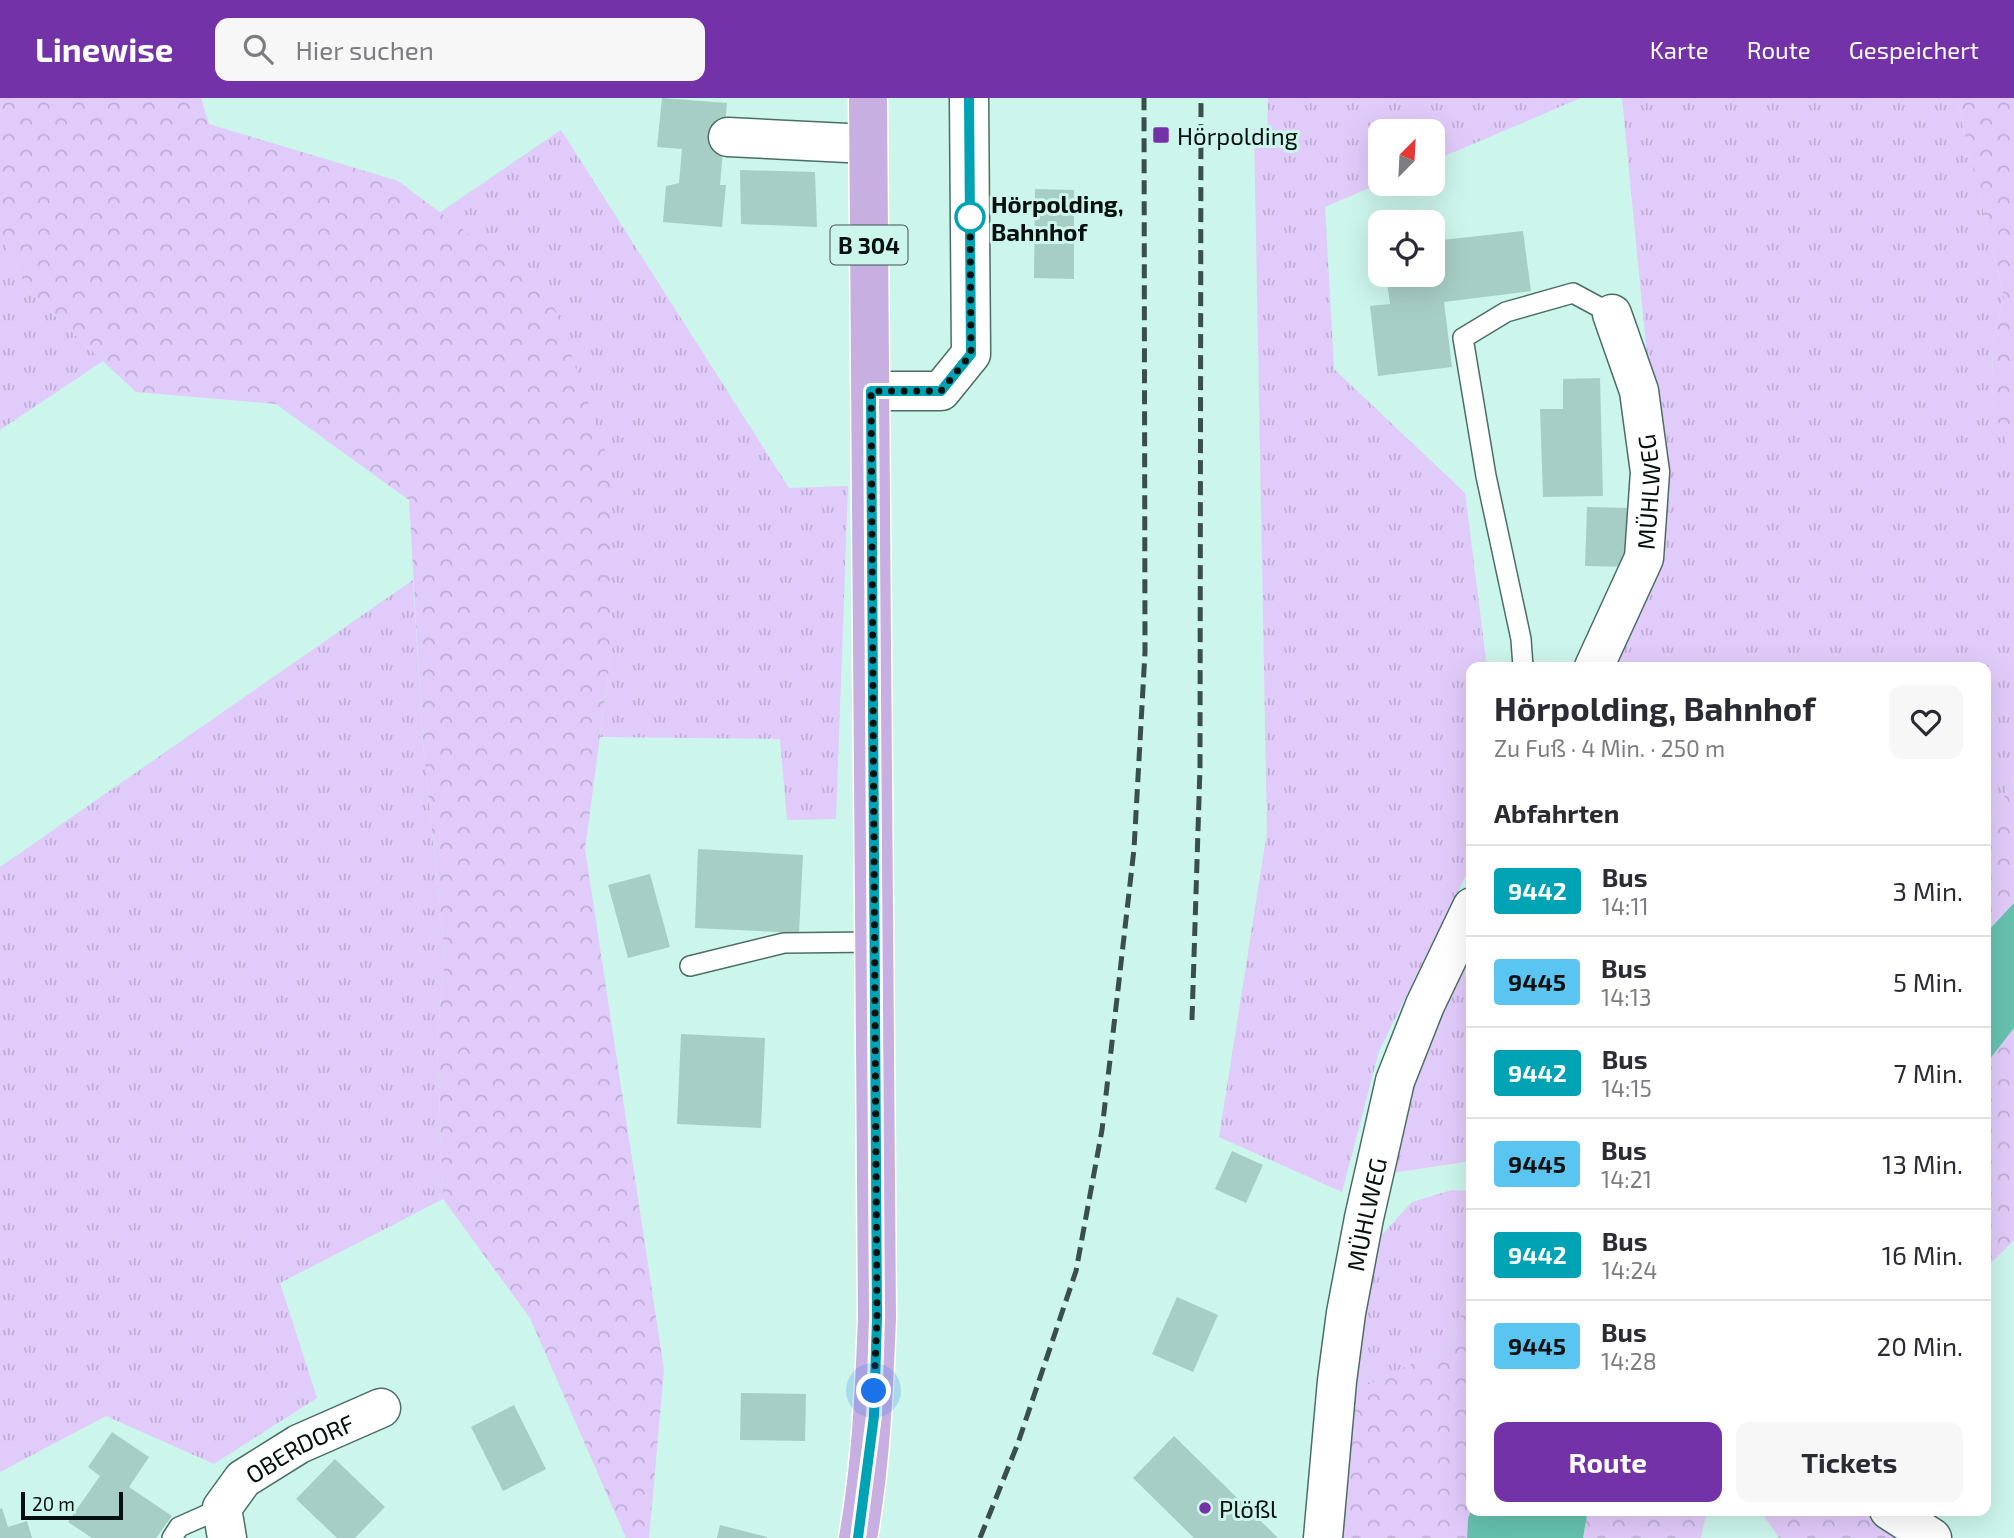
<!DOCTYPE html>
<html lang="de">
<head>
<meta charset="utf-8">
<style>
  body { margin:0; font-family:"Exo 2",sans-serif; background:#f7f7f7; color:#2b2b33; height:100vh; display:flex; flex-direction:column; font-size:26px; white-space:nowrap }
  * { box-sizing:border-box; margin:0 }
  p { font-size:23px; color:#7c7c81 }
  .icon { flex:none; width:38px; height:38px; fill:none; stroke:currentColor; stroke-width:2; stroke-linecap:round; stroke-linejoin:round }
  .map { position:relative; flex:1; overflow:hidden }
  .details { position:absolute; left:1466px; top:564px; width:525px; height:854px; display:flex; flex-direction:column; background:#fff; border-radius:14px; box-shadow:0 7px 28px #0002 }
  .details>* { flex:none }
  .badge { padding:0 14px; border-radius:5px; font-size:24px; line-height:46px }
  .needle { width:46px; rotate:24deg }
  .buttons { position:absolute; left:1368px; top:21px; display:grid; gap:14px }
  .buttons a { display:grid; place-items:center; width:77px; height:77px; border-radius:14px; background:#fff; box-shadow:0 7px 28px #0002; font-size:35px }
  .scale { position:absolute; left:21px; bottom:18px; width:102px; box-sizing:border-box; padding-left:7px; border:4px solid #03100d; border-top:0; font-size:19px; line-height:24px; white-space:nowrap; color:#03100d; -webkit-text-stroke:5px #ccf5eb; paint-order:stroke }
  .you { position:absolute; width:35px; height:35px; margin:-18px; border:5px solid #fff; border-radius:50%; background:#1a73e8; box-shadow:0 0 0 10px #1a73e833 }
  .map>.badge { position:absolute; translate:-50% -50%; box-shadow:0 0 0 4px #fff }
  h2 { padding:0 28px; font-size:26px; line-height:63px }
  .round { display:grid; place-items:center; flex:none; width:74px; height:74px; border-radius:14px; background:#f7f7f7 }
  .overview { display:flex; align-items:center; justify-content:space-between; height:119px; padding:0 28px }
  h1 { font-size:33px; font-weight:700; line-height:52px }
  .action { display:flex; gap:14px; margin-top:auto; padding:14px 28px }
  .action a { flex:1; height:80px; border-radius:14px; background:#7332a7; color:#fff; font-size:28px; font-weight:700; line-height:80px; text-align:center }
  .action a+a { background:#f7f7f7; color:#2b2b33 }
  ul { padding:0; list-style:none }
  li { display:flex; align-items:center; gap:21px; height:91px; padding:0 28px; border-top:2px solid #e1e1e2 }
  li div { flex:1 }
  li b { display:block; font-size:26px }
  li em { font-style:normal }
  li .badge { min-width:77px; font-weight:700; text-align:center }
  header { display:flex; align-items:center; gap:42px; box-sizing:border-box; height:98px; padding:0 35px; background:#7332a7; color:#fff }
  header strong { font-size:33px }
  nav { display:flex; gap:38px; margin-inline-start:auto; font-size:24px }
  .search { width:490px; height:63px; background:#f7f7f7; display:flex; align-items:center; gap:18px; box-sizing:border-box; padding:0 24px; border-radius:14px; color:#7c7c81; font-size:26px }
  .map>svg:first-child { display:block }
</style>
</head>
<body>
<header>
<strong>Linewise</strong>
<div class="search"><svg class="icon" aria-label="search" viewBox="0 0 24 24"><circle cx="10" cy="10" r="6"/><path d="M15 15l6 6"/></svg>Hier suchen</div>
<nav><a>Karte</a><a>Route</a><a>Gespeichert</a></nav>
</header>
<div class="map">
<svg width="2014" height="1440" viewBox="0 0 2014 1440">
  <defs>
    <pattern id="grass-tufts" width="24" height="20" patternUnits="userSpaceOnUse" patternTransform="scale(1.75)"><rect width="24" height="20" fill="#e1cbfa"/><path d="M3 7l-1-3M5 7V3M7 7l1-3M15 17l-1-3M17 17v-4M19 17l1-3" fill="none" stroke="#bfadd5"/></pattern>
    <pattern id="forest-crowns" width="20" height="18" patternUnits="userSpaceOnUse" patternTransform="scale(1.75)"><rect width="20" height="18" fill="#e1cbfa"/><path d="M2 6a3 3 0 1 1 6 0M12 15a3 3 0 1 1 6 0" fill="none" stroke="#bfadd5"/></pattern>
  </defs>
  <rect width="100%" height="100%" fill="#ccf5eb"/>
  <path fill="url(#grass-tufts)" d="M1268,0h313l-148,63v-30h-52v52l-56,24 9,162 131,124 22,174h-15v196l-93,188 -37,141 -123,-55 48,-305 -13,-704 13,13z
    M1622,0h334l48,198 -12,50 2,64 20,52v316l-28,51v-162h-388l66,-136z
    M561,32l228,358 59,-2 -12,333 -49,1 -7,-81 -180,-2 12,-91 -62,-351 -111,-82z
    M0,134l28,59 75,70 -103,69z
    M413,482l10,164 22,211 -8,85 6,159 -163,84 37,115 -103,66 -108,-48 -106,56v-605z
    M1472,829v234l-88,13 26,-119z
    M1452,1092l20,1v79l-18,73 -105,51 30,-156 33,-36z"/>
  <path fill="url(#forest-crowns)" d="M0,0h201l8,26 189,57 152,114 60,169 2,182 -27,203 79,521 -15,168h-23l-96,-220 -87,-119 -6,-159 8,-85 -22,-211 -14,-244 -133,-96 -140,-12 -108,-101 -28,-59z
    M1956,0h58v364l-20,-51 -2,-65 12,-50z
    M2014,680v125l-28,30v-104z
    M2014,930v212l-28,28v-204z
    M1472,1172v237l-4,12 -1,19h-126l8,-144 105,-51z
    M1588,1412h119l-6,28h-118z
    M1760,1412h111l41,28h-133z"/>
  <path fill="#67c2af" d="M2014,805v125l-28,36v-131z
    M1472,1409v3h116l-5,28h-116l1,-19z"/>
  <path fill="#a7cec5" d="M662,0l65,5 -7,82h6l-4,42 -59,-5 3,-36 13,-3 3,-34 -25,-2z
    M740,72l75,2 2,55 -76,-3z
    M1035,91l39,1v89l-40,-1z
    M1523,133l8,60 -87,11 8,65 -74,9 -8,-70 20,-2 -4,-29h47v-34z
    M1600,280l3,118 -60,1 -3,-88h23v-30z
    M1587,409l46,1 -1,59 -47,-1z
    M698,751l105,6 -4,78 -104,-5z
    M650,776l20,73 -42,11 -20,-73z
    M681,936l84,4 -4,90 -84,-4z
    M1232,1053l31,14 -17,38 -31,-14z
    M1177,1199l41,18 -25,57 -41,-18z
    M741,1295l65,1 -1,47 -65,-1z
    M514,1307l32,64 -43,22 -32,-64z
    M112,1334l37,25 -20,30 43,29 -16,22h-64l-24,-16 32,-46 -12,-9z
    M1174,1338l104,102h-84l-61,-60z
    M335,1361l50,48 -30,31h-18l-41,-39z
    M2,1410l6,19 19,-6 5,17h-32v-29z
    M720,1427l47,12v1h-50z"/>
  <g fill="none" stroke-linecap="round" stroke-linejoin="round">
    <defs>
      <path id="service" d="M1523,569l-2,-28 -35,-163 -23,-138 43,-26 67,-19 39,21
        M690,868l94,-23 90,-1
        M172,1440l7,-11 43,-19"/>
      <g id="minor">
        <path d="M728,39l139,7"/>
        <path d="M871,293h70l30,-37 -2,-256"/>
        <path id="s1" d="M1594,569l50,-109 6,-86 -11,-81 -27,-77"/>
        <path d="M1889,1412l43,28"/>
        <path id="s2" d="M227,1440l-5,-30 21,-29 56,-35 82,-36"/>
        <path id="s3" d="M1323,1440l14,-157 9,-68 18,-95 31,-137 30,-76 47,-98"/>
      </g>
      <path id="primary" d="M858,1440c13,-73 16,-146 19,-220l-9,-1220"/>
    </defs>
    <use href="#service" stroke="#4a6e66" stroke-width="22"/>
    <use href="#minor" stroke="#4a6e66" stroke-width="41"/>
    <use href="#primary" stroke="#fff" stroke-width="41"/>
    <use href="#service" stroke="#fff" stroke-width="19"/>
    <use href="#minor" stroke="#fff" stroke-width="38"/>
    <use href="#primary" stroke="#c8afe1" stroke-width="38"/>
    <path stroke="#3a4f4a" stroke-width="5" stroke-dasharray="14 7" stroke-linecap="butt" d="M1192,922l8,-253 1,-669
      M980,1440l38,-95 58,-172 26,-141 32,-281 11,-197 -1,-554"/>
  </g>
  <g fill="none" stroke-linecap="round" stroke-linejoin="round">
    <defs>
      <path id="line" d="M858,1440l16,-122 3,-98 -6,-927h70l30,-37 -2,-256"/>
    </defs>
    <use href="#line" stroke="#fff" stroke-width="16"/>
    <use href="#line" stroke="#00a3b4" stroke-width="10"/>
    <path stroke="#03100d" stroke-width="7" stroke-dasharray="0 12.6" d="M874,1293l3,-73 -6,-927h70l30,-37 -1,-137"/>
  </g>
  <g fill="#7332a7" stroke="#ccf5eb" stroke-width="2.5">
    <rect x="1152" y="28" width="18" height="18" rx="3.5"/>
    <circle cx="1205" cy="1410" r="7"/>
  </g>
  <circle fill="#fff" stroke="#00a3b4" stroke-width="3.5" cx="970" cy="119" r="14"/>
  <g text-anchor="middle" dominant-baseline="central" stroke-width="6" stroke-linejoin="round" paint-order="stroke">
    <rect fill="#ccf5eb" stroke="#3f5550" stroke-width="2" x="830.5" y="127.5" width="77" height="39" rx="5"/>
    <g font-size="23" font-weight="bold" fill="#03100d">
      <text x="869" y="147">B 304</text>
    </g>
    <g font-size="24" fill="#03100d" stroke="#ccf5eb" text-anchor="start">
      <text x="1177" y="37">Hörpolding</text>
      <text x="1219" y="1410">Plößl</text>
    </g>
    <g font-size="24" font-weight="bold" fill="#03100d" stroke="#ccf5eb" text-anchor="start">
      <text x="991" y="105">Hörpolding,<tspan x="991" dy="28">Bahnhof</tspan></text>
    </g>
    <g font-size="24" fill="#03100d" stroke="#ccf5eb">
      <text stroke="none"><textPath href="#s1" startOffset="186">MÜHLWEG</textPath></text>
      <text stroke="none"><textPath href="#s3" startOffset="327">MÜHLWEG</textPath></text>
      <text stroke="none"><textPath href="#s2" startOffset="131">OBERDORF</textPath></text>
    </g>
  </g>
</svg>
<div class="buttons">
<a><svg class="needle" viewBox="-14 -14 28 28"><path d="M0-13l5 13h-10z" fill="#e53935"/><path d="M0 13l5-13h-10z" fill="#7c7c81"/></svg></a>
<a><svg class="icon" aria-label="locate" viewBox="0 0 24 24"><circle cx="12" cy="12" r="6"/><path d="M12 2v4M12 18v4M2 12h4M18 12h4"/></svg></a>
</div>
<div class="scale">20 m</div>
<div class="you" style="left:874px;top:1293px"></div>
<section class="details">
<div class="overview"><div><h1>Hörpolding, Bahnhof</h1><p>Zu Fuß · 4 Min. · 250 m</p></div><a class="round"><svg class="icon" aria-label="heart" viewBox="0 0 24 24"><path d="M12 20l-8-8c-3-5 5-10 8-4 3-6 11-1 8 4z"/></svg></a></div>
<h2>Abfahrten</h2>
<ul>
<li><span class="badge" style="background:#00a3b4;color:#fff">9442</span><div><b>Bus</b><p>14:11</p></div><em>3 Min.</em></li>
<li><span class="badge" style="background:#5bc5f2;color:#111">9445</span><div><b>Bus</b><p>14:13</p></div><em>5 Min.</em></li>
<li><span class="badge" style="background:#00a3b4;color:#fff">9442</span><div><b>Bus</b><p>14:15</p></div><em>7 Min.</em></li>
<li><span class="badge" style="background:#5bc5f2;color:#111">9445</span><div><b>Bus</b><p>14:21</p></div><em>13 Min.</em></li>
<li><span class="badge" style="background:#00a3b4;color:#fff">9442</span><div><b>Bus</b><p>14:24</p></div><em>16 Min.</em></li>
<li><span class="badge" style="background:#5bc5f2;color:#111">9445</span><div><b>Bus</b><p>14:28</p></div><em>20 Min.</em></li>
</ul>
<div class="action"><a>Route</a><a>Tickets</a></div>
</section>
</div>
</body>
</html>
